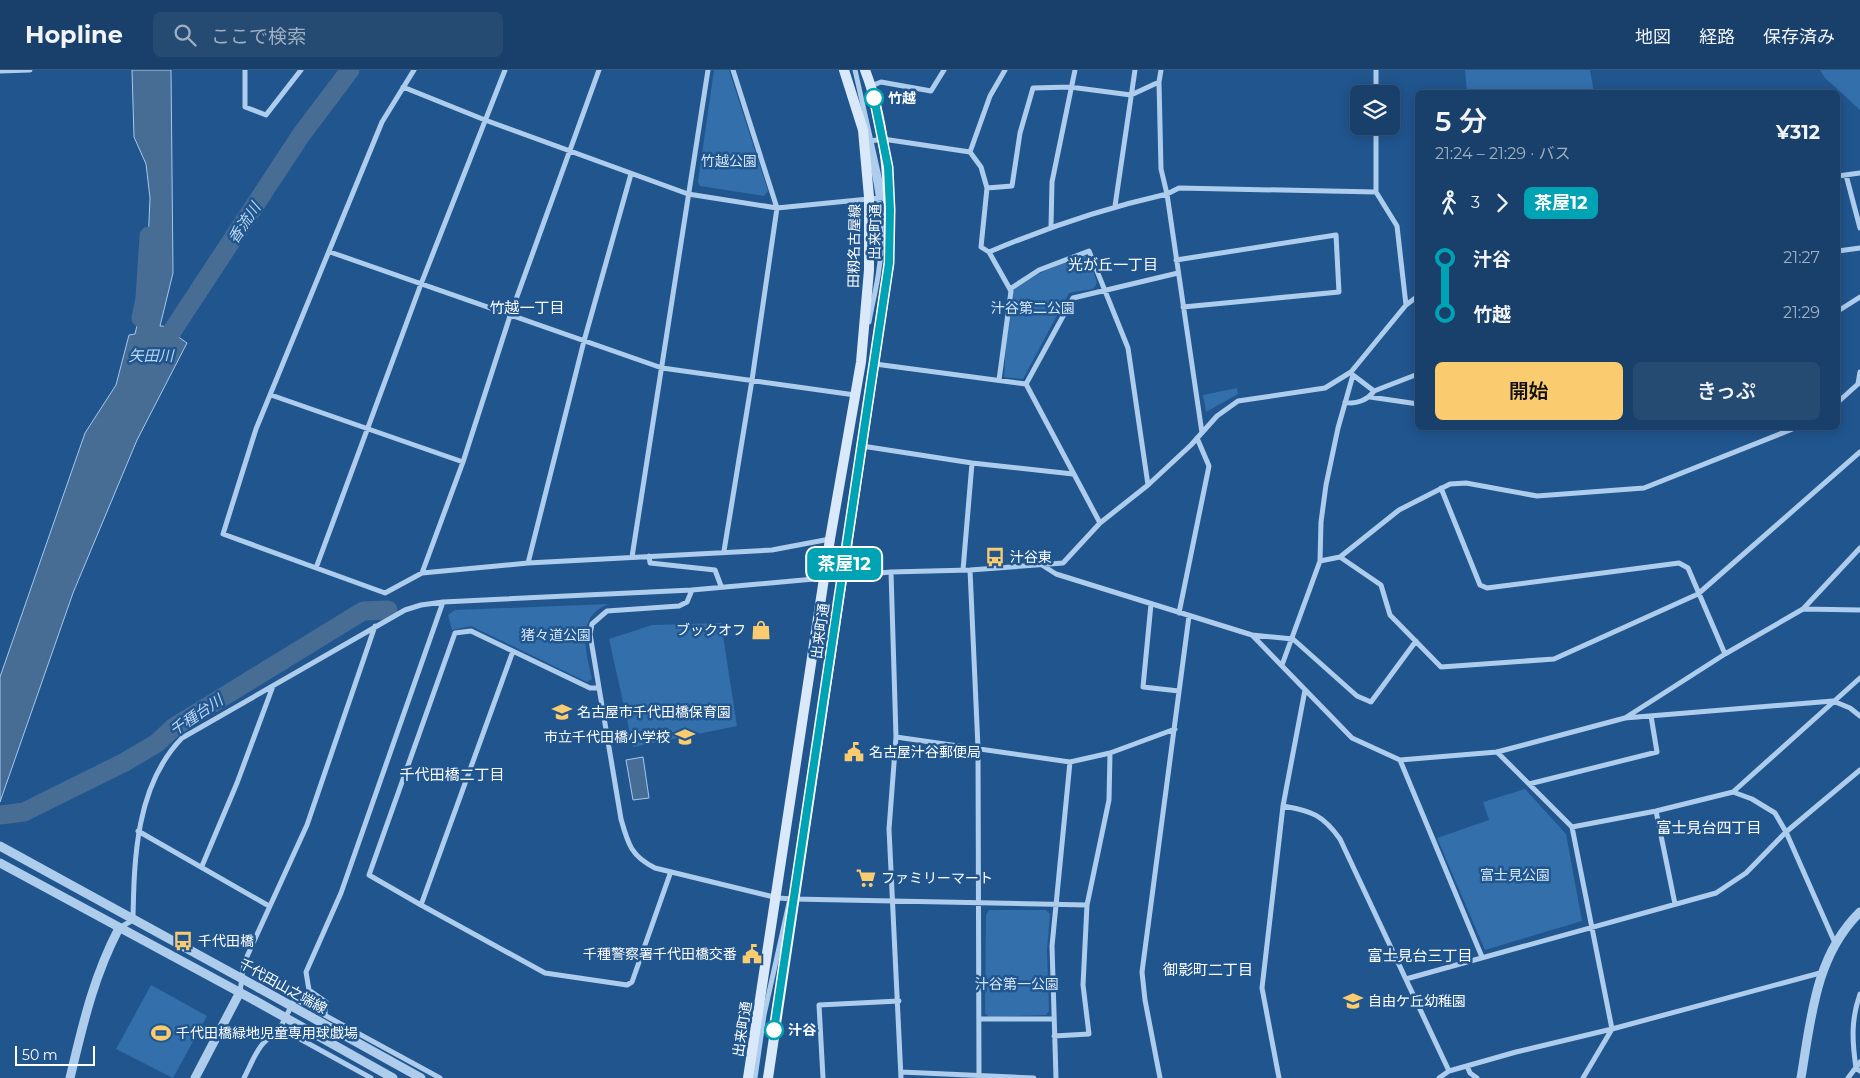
<!DOCTYPE html>
<html lang="ja">
<head>
<meta charset="utf-8">
<style>
  body { margin:0; font-family:Montserrat,"Noto Sans JP",sans-serif; background:#254b72; color:#f1f3f6; height:100vh; display:flex; flex-direction:column; font-size:19px; white-space:nowrap }
  * { box-sizing:border-box; margin:0 }
  p { font-size:16px; color:#9fafc1 }
  .icon { flex:none; width:28px; height:28px; fill:none; stroke:currentColor; stroke-width:2; stroke-linecap:round; stroke-linejoin:round }
  .map { position:relative; flex:1; overflow:hidden }
  .details { position:absolute; left:1415px; top:20px; width:425px; height:340px; display:flex; flex-direction:column; background:#18406a; border-radius:8px; box-shadow:0 2px 12px #0003,0 0 0 1px #36597e }
  .details>* { flex:none }
  .badge { padding:0 10px; border-radius:8px; font-size:18px; line-height:32px }
  .buttons { position:absolute; left:1350px; top:15px; display:grid; gap:10px }
  .buttons a { display:grid; place-items:center; width:50px; height:50px; border-radius:8px; background:#18406a; box-shadow:0 2px 12px #0003,0 0 0 1px #36597e; font-size:25px }
  .scale { position:absolute; left:15px; bottom:12px; width:80px; box-sizing:border-box; padding-left:5px; border:2px solid #fff; border-top:0; font-size:14px; line-height:18px; white-space:nowrap; color:#fff; -webkit-text-stroke:4px #20558e; paint-order:stroke }
  .map>.badge { position:absolute; translate:-50% -50%; box-shadow:0 0 0 2px #fff }
  .legs { display:flex; align-items:center; gap:8px; height:55px; padding:0 20px; font-size:16px }
  .legs p { margin-inline-start:auto }
  .head { display:flex; align-items:center; justify-content:space-between; height:85px; padding:0 20px }
  h1 { font-size:28px; font-weight:600; line-height:38px }
  .button { display:flex; gap:10px; margin-top:auto; padding:10px 20px }
  .button a { flex:1; height:58px; border-radius:8px; background:#facb6f; color:#111; font-size:20px; font-weight:600; line-height:58px; text-align:center }
  .button a+a { background:#254b72; color:#f1f3f6 }
  ul { padding:0 20px; list-style:none }
  li { display:flex; align-items:center; gap:18px; height:55px; font-size:19px }
  li i { display:grid; place-items:center; width:8px; height:100%; margin:0 6px; background:currentColor }
  li i::after { content:''; width:12px; height:12px; margin:-6px; border:4px solid; border-radius:50%; background:#18406a }
  li p { margin-inline-start:auto }
  li:first-child i { background:linear-gradient(#0000 50%,currentColor 0) }
  li:last-child i { background:linear-gradient(currentColor 50%,#0000 0) }
  header { display:flex; align-items:center; gap:30px; box-sizing:border-box; height:70px; padding:0 25px; background:#18406a; border-bottom:1px solid #36597e }
  header strong { font-size:24px }
  nav { display:flex; gap:28px; margin-inline-start:auto; font-size:18px }
  .search { width:350px; height:45px; background:#254b72; display:flex; align-items:center; gap:12px; box-sizing:border-box; padding:0 18px; border-radius:8px; color:#9fafc1; font-size:19px }
  .map>svg:first-child { display:block }
</style>
</head>
<body>
<header>
<strong>Hopline</strong>
<div class="search"><svg class="icon" aria-label="search" viewBox="0 0 24 24"><circle cx="10" cy="10" r="6"/><path d="M15 15l6 6"/></svg>ここで検索</div>
<nav><a>地図</a><a>経路</a><a>保存済み</a></nav>
</header>
<div class="map">
<svg width="1860" height="1008" viewBox="0 0 1860 1008">
  <rect width="100%" height="100%" fill="#20558e"/>
  <path fill="#336fab" d="M714,0h15l39,121 -4,5 -64,-10 -2,-4z
    M1465,0h125l4,22h-127z
    M1820,0h40v40l-35,-32z
    M1084,185l5,2 8,26 -4,6 -24,4 -46,86 -19,-2 5,-85 31,-19z
    M1237,318l1,6 -32,18 -3,-17z
    M609,534c-34,12 -23,48 -17,75l-5,3 -116,-56 -19,4 -4,-15 7,-5z
    M721,553l16,103 -104,21 -24,-108 43,-14z
    M1525,719l41,45 16,87 -97,29 -48,-112 52,-18 -6,-18z
    M989,840h57l4,4 -3,36 2,61 -3,4 -57,2 -4,-4 1,-98z
    M151,915l56,31 -34,62 -57,-29z"/>
  <path fill="#476d95" stroke="#a2c9ee" d="M132,0h39l2,203 -13,53h3l24,17 -50,97 -64,153 -73,209v-125l85,-244 31,-48 13,-50 6,-1 11,-46 4,-90 -4,-34 -12,-27z
    M643,687l6,41 -16,2 -7,-40z"/>
  <g fill="none" stroke-linecap="round" stroke-linejoin="round">
    <path stroke="#476d95" stroke-width="19" d="M141,248l4,-20 4,-62
      M156,280l7,-5 138,-210 49,-65
      M0,745l24,-3 101,-50 32,-19 17,-16 189,-116 25,-1"/>
    <path stroke="#aecdec" stroke-width="5" d="M245,0v37l21,8 35,-45
      M414,0l-32,52 -126,307 -33,105 162,59 37,-20 106,-10 244,-13 58,-11
      M855,0l29,129
      M1161,0l-2,12 2,87 6,25 12,-6 197,4
      M1376,0v24
      M0,1l30,-1
      M871,16l10,-4 50,9 13,-21
      M403,17l82,33 203,74 89,14 112,-11
      M1376,56v66l21,34 9,79
      M864,72l19,-3 87,13 11,15 6,21 -6,59 8,5 22,39 -12,89
      M868,73c9,41 18,84 11,126 -2,18 -7,35 -10,53
      M970,82l20,-56 15,-26
      M1846,105l14,53
      M1838,106l22,-3
      M987,118l25,-2 8,-53 13,-45 37,-1 61,8 28,-13
      M1115,136l20,-136
      M1051,156l1,-44 23,-112
      M1838,181l22,-3
      M330,182l332,116 193,27
      M989,182c59,-25 116,-44 178,-58l35,239
      M1176,190l160,-25 3,57 -156,15
      M1010,219l29,-19 50,-19 39,97 20,137
      M1838,241l22,-14
      M875,294l151,20 74,139
      M1026,314l47,-86 105,-25
      M1374,321l44,-17
      M271,325l192,67
      M1370,327l48,7
      M1838,332l20,-18 2,-12
      M862,376l110,17 101,11
      M1441,418l39,97 7,3 192,-25 9,5 37,86
      M724,481l28,-171 25,-172 -44,-138
      M649,486l1,7 65,7 6,16
      M632,487l76,-487
      M1340,487l59,-47 51,-26 16,-1 71,13 107,-8 151,-60
      M1320,491l20,-4 41,28 9,30 51,52 113,-8 144,-65 162,-142
      M528,493l56,-222 47,-167
      M1042,495l14,9 196,61 100,103 48,22 97,-8 128,-34 100,-64 78,-45 57,-61
      M316,498l105,-284 84,-214
      M963,500l9,-107
      M970,500l8,178 1,330
      M891,502l5,165 -7,92 12,249
      M422,503l41,-111 47,-146 89,-246
      M692,520l-5,12 -8,4 -72,5 -15,13 -2,10 31,185c7,25 10,37 34,49l123,30 15,1 294,6 22,-105 1,-47
      M1151,534l-8,83 36,4
      M1803,539l57,1
      M1179,543l30,-147 -12,-28
      M1252,565l41,4 64,57 14,6 45,-61
      M513,581l-92,254 -52,-30 86,-242 16,-2 119,57h9
      M1282,595l38,-104 1,-39 5,-37 12,-57 15,-53 21,16c-6,9 -19,14 -29,11
      M1625,648l208,-17 17,7 10,8
      M896,667l174,25 40,-9 65,-24
      M1497,682l75,75 40,202 -29,49
      M1400,690l82,197
      M1529,714l128,-32 -6,-36
      M1733,722l127,-114
      M1283,736c29,5 40,9 57,33l109,232
      M1656,741l19,93
      M1572,757l84,-16 77,-19 19,7 23,14 11,19 49,111
      M138,761l131,75
      M202,796l35,-83 36,-97
      M421,835l124,68 82,12 5,-3 38,-108
      M119,858l14,-8c1,-62 3,-135 49,-182l223,-128 16,-5 22,-3 249,-12 199,-18 79,-2 93,-7 37,-40 48,-38 43,-40 26,-29 21,-15 87,-13 26,-16 55,-67 12,-9
      M1406,909l310,-86 30,-20 40,-41 74,-62
      M240,922l4,-29 63,-138 68,-199
      M1860,924c-9,25 -8,47 -4,74l4,3
      M325,944l1,-12 -17,-12 -3,-18 35,-79 102,-291
      M980,949h73
      M278,962l17,-33 145,79
      M1054,966l35,-2 -6,-49 4,-80
      M1467,996l3,7 7,5
      M901,1002l133,6
      M244,1008c12,-23 17,-47 47,-44l80,44
      M755,1008l9,-63 25,-112
      M823,1008l-4,-73 80,-4
      M1056,1008l-4,-132 18,-184
      M1160,1008l-15,-78 -3,-28 47,-356
      M1279,1008l-17,-90 21,-182 22,-116
      M1439,1008l10,-7 67,-19 96,-23 208,-56
      M1848,1008l12,-16"/>
    <path stroke="#aecdec" stroke-width="9" d="M0,776l259,142
      M0,793l254,137
      M70,1008c13,-54 23,-100 49,-150
      M195,1008l45,-86
      M1801,1008c10,-59 14,-122 59,-166"/>
    <path stroke="#dae9f9" stroke-width="10" d="M748,1008l82,-539 31,-177 8,-92v-73l-6,-67 -19,-60
      M768,1008l121,-815c0,-66 0,-131 -24,-193"/>
    <path stroke="#aecdec" stroke-width="9" d="M259,918l162,90
      M254,930l139,78"/>
  </g>
  <g fill="none" stroke-linecap="round" stroke-linejoin="round">
    <defs>
      <path id="line-1" d="M774,960l115,-767 1,-53 -2,-43 -14,-69"/>
    </defs>
    <use href="#line-1" stroke="#fff" stroke-width="11"/>
    <use href="#line-1" stroke="#00a3b4" stroke-width="8"/>
  </g>
  <defs>
    <symbol id="bus-bare" viewBox="-9 -9 18 18"><path d="M-5-6H5V4H4V6H2V4H-2V6H-4V4H-5ZM-3.5-4V0h7V-4ZM-3.5 1.2v1.5H-2V1.2ZM2 1.2v1.5H3.5V1.2Z" fill="#facb6f" stroke="#20558e" stroke-width="2.5" paint-order="stroke"/></symbol>
    <symbol id="shop-bare" viewBox="-9 -9 18 18"><path d="M-5-2.5h2.3a2.7 3.5 0 0 1 5.4 0H5L5.5 6h-11ZM-1.5-2.5h3a1.5 2.3 0 0 0-3 0Z" fill="#facb6f" stroke="#20558e" stroke-width="2.5" paint-order="stroke"/></symbol>
    <symbol id="school-bare" viewBox="-9 -9 18 18"><path d="M0-5L7-2L0 1L-7-2ZM-4 1L0 2.5L4 1V4Q0 6-4 4Z" fill="#facb6f" stroke="#20558e" stroke-width="2.5" paint-order="stroke"/></symbol>
    <symbol id="civic-bare" viewBox="-9 -9 18 18"><path d="M-.6-6.5H3V-4.5H.6V-3L4-1V1h2V6H-6V1h2V-1L-.6-3ZM-1.2 2.5V6h2.4V2.5Z" fill="#facb6f" stroke="#20558e" stroke-width="2.5" paint-order="stroke"/></symbol>
    <symbol id="supermarket-bare" viewBox="-9 -9 18 18"><path d="M-6-5.5h2.5l.6 2H6L4.5 2H-2.5L-4.4-4H-6ZM-1.5 3.2a1.3 1.3 0 1 0 .1 0ZM3 3.2a1.3 1.3 0 1 0 .1 0Z" fill="#facb6f" stroke="#20558e" stroke-width="2.5" paint-order="stroke"/></symbol>
    <symbol id="stadium-bare" viewBox="-9 -9 18 18"><path d="M0-5a6.5 5 0 1 0 0 10a6.5 5 0 1 0 0-10ZM-3.5-1.8h7v3.6h-7Z" fill="#facb6f" stroke="#20558e" stroke-width="2.5" paint-order="stroke"/></symbol>
  </defs>
  <g fill-rule="evenodd">
    <use href="#bus-bare" x="981" y="473" width="28" height="28"/>
    <use href="#shop-bare" x="747" y="546" width="28" height="28"/>
    <use href="#school-bare" x="548" y="628" width="28" height="28"/>
    <use href="#school-bare" x="671" y="653" width="28" height="28"/>
    <use href="#civic-bare" x="840" y="668" width="28" height="28"/>
    <use href="#supermarket-bare" x="852" y="794" width="28" height="28"/>
    <use href="#bus-bare" x="169" y="857" width="28" height="28"/>
    <use href="#civic-bare" x="738" y="870" width="28" height="28"/>
    <use href="#school-bare" x="1339" y="917" width="28" height="28"/>
    <use href="#stadium-bare" x="147" y="949" width="28" height="28"/>
  </g>
  <g fill="#fff" stroke="#00a3b4" stroke-width="2.5">
    <circle cx="874" cy="28" r="9"/>
    <circle cx="774" cy="960" r="9"/>
  </g>
  <g text-anchor="middle" dominant-baseline="central" stroke-width="5" stroke-linejoin="round" paint-order="stroke">
    <g font-size="14" font-weight="bold" fill="#fff" stroke="#20558e" text-anchor="start">
      <text x="888" y="28">竹越</text>
      <text x="788" y="960">汁谷</text>
    </g>
    <g font-size="14" fill="#d4e6f9" stroke="#20558e">
      <text x="729" y="91">竹越公園</text>
      <text x="1033" y="238">汁谷第二公園</text>
      <text x="556" y="565">猪々道公園</text>
      <text x="1515" y="805">富士見公園</text>
      <text x="1017" y="914">汁谷第一公園</text>
    </g>
    <g font-size="14" fill="#fff" stroke="#20558e">
      <text transform="translate(875 162) rotate(-89)">出来町通</text>
      <text transform="translate(854 176) rotate(-89)">田籾名古屋線</text>
      <text transform="translate(820 561) rotate(-82)">出来町通</text>
      <text transform="translate(283 916) rotate(29)">千代田山之端線</text>
      <text transform="translate(742 959) rotate(-81)">出来町通</text>
    </g>
    <g font-size="14" fill="#fff" stroke="#20558e" text-anchor="start">
      <text x="1010" y="487">汁谷東</text>
      <text x="746" y="560" text-anchor="end">ブックオフ</text>
      <text x="577" y="642">名古屋市千代田橋保育園</text>
      <text x="670" y="667" text-anchor="end">市立千代田橋小学校</text>
      <text x="869" y="682">名古屋汁谷郵便局</text>
      <text x="881" y="808">ファミリーマート</text>
      <text x="198" y="871">千代田橋</text>
      <text x="737" y="884" text-anchor="end">千種警察署千代田橋交番</text>
      <text x="1368" y="931">自由ケ丘幼稚園</text>
      <text x="176" y="963">千代田橋緑地児童専用球戯場</text>
    </g>
    <g font-size="15" font-style="italic" fill="#bad7f3" stroke="#20558e">
      <text transform="translate(244 153) rotate(-57)">香流川</text>
      <text x="151" y="285">矢田川</text>
      <text transform="translate(196 645) rotate(-34)">千種台川</text>
    </g>
    <g font-size="15" fill="#fff" stroke="#20558e">
      <text x="1113" y="194">光が丘一丁目</text>
      <text x="527" y="237">竹越一丁目</text>
      <text x="452" y="704">千代田橋二丁目</text>
      <text x="1709" y="757">富士見台四丁目</text>
      <text x="1420" y="885">富士見台三丁目</text>
      <text x="1208" y="899">御影町二丁目</text>
    </g>
  </g>
</svg>
<div class="buttons">
<a><svg class="icon" aria-label="layers" viewBox="0 0 24 24"><path d="M12 4l9 5-9 5-9-5zM3 14l9 5 9-5"/></svg></a>
</div>
<div class="scale">50 m</div>
<b class="badge" style="left:844px;top:494px;background:#00a3b4;color:#fff">茶屋12</b>
<section class="details">
<div class="head"><div><h1>5 分</h1><p>21:24 – 21:29 · バス</p></div><b>¥312</b></div>
<div class="legs"><svg class="icon" aria-label="walk" viewBox="0 0 24 24"><circle cx="13" cy="4" r="2"/><path d="M13 8l-2 6 4 7M11 14l-3 7M7 12l3-4h3l4 4"/></svg>3<svg class="icon" aria-label="forward" viewBox="0 0 24 24"><path d="M9 5l7 7-7 7"/></svg><b class="badge" style="background:#00a3b4;color:#fff">茶屋12</b></div>
<ul>
<li><i style="color:#00a3b4"></i><b>汁谷</b><p>21:27</p></li>
<li><i style="color:#00a3b4"></i><b>竹越</b><p>21:29</p></li>
</ul>
<div class="button"><a>開始</a><a>きっぷ</a></div>
</section>
</div>
</body>
</html>
